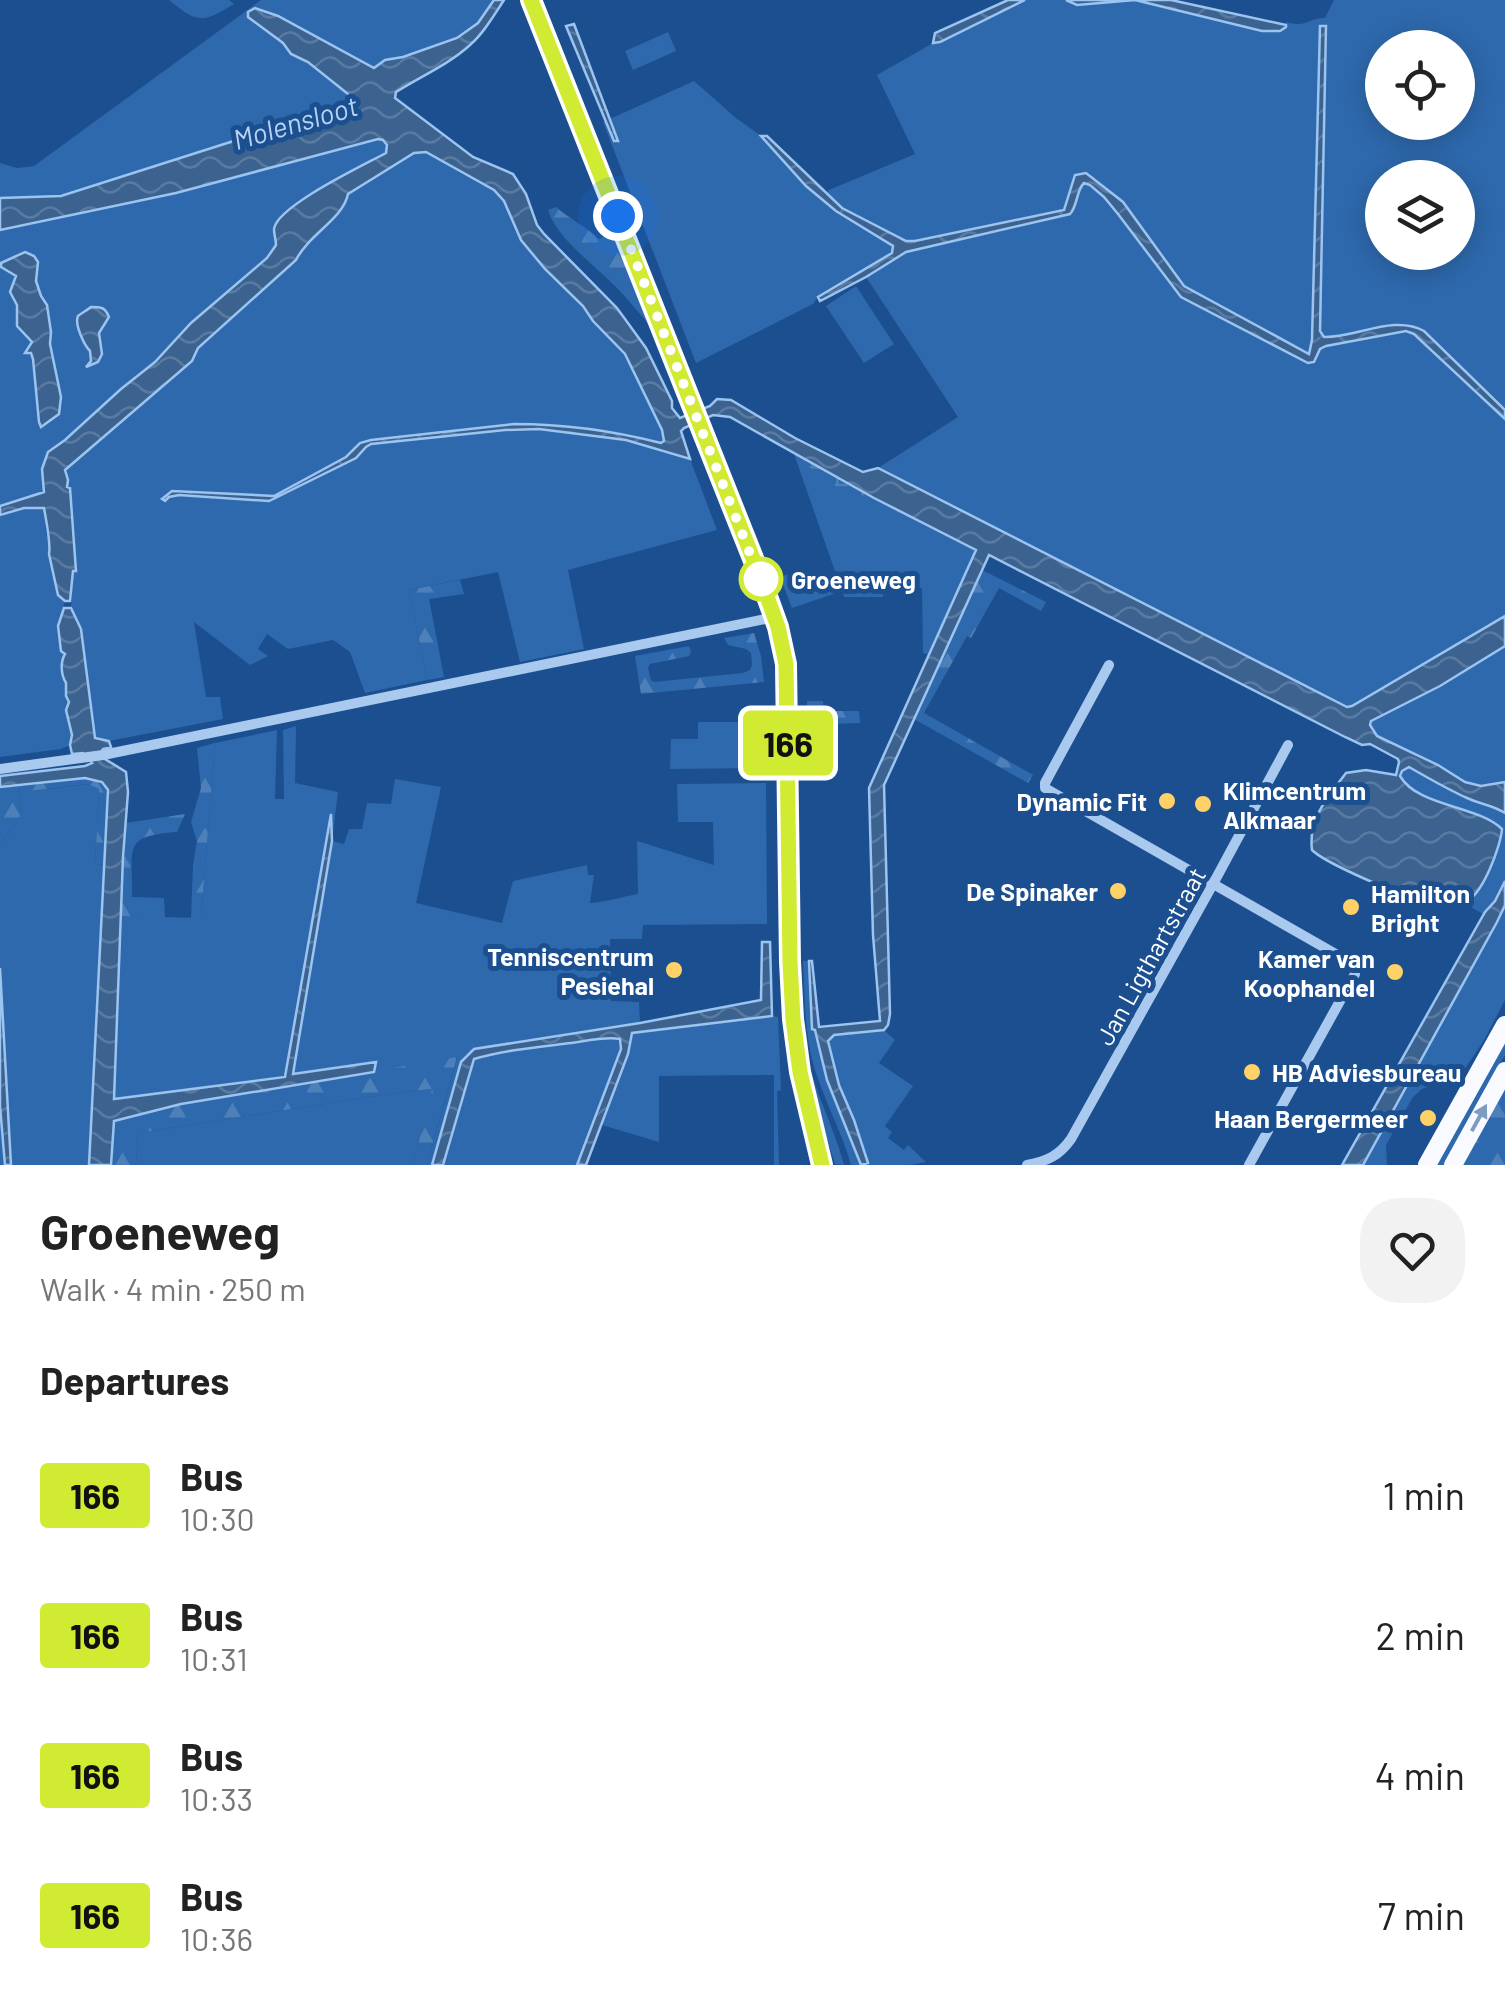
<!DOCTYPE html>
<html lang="en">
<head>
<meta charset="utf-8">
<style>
  body { margin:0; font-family:Barlow,sans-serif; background:#f2f2f2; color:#222; height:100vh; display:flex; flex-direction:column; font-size:38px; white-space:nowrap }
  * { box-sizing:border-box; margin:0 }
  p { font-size:32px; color:#767676 }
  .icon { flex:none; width:55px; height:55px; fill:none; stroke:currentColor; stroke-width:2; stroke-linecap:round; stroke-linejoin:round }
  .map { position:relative; height:1165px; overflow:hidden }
  .panel { display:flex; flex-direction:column; background:#fff; flex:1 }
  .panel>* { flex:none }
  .badge { padding:0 20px; border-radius:8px; font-size:35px; line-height:65px }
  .tools { position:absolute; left:1365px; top:30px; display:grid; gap:20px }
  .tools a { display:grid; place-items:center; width:110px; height:110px; border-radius:50%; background:#fff; box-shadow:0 5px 25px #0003; font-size:50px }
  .you { position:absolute; width:50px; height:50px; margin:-25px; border:8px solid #fff; border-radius:50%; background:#1a73e8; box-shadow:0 0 0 15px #1a73e833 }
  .map>.badge { position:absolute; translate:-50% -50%; box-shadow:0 0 0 5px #fff }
  h2 { padding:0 40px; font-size:38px; line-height:90px }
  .round { display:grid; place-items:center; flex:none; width:105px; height:105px; border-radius:40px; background:#f2f2f2 }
  .overview { display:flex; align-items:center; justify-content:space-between; height:170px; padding:0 40px }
  h1 { font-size:48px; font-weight:700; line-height:75px }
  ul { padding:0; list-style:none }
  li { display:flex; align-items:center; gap:30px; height:140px; padding:0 40px }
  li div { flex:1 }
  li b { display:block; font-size:38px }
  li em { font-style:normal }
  li .badge { min-width:110px; font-weight:700; text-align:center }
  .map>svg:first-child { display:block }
</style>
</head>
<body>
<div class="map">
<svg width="1505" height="1165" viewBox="0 0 1505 1165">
  <defs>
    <pattern id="forest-firs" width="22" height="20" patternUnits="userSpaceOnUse" patternTransform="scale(2.5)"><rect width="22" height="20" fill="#2e69ad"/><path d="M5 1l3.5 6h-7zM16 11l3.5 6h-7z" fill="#4d80b9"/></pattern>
    <pattern id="wetland-marsh" width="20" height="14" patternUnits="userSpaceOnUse" patternTransform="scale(2.5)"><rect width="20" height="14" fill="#2e69ad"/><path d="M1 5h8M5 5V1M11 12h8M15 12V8" fill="none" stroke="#4d80b9"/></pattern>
    <pattern id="water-waves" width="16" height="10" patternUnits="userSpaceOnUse" patternTransform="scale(2.5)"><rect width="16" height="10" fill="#3c6290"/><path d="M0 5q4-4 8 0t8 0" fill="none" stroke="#597aa1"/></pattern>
  </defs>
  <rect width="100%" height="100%" fill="#1b4f8f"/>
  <path fill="#2e69ad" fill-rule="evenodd" d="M169,0h60l5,4c-31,19 -36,20 -65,-4z
    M261,0h233l-16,23 -21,16 -54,18 -18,3 -11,8 -126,-51 35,27 8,10 17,8 45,36v5l-292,93 -61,2v-35l17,5 17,-2z
    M1025,0h41l11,5 58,-5 127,31h18l6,-4v-5c21,6 22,-4 39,-4l9,-18h171v410l-81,-79c-30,-17 -68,7 -101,6l-3,-6 6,-304h-6l-8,313 -3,14 -125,-68 -61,-84 -37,-29 -11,2 -11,35 -149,31h-9l-64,-33 -15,-15 2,-3 86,-36 -38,-79 56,-32 7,-1zM1382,48h76v74h-76zM1382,178h76v74h-76z
    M668,32l8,19 -43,19 -8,-19z
    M694,81l42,37 25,18 45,50 30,25 57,35 -1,7 -74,44 -5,7 -117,59 -93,-241z
    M378,139l5,1 4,5 -1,8 -92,51 -18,41 -9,13 -76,65 -36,39 -34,27 -56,51 -17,12 -6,17 3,23 -45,14v-276l176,-37z
    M427,152l67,38 10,11 17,39 24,29 38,37 10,15 32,33 37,76 2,11 -3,2 -35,-9 -89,-10 -177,19 -13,14 -73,39 -102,-5 -9,9 16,-5 90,6 87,-43 10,-11 5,-3 134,-14 34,-1 87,11 64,19 27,71 -149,40 16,79 -64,13 -22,-90 -89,18 18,90 -62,13 -15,-41 -17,-12 -45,9 -21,-15 -9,15 10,7 -18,9 -56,-43 12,75h14l3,22 -114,22 -14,-3 -14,-109 -10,-21 2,-38h3l-6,-81 -4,-2 -1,-17 127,-109 6,-13 98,-88c13,-25 47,-41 51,-66l67,-41z
    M1084,183l6,2 14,12 14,17 63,83 127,65 6,-1 6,-12 6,-3 80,-15 8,3 91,85v197l-153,90 -5,1 -469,-239 80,-51 -92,-140 40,-25 164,-38c8,-9 6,-22 14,-31z
    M856,286l38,58 -30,19 -38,-57z
    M794,454l182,96 -47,105 -6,-2 -1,-65h-39v9h-39z
    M24,508h20l2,25 5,16 -2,5 8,41 8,6 -7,25 7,28v34l4,14 -3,8 6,30 -2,5 -9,4 -61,8v-242z
    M1505,646v136l-24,4 -9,-1 -95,-49 -7,-11 1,-4 69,-35z
    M698,722h67v46l-95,1 1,-30h27z
    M296,726l-1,57 43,9 -6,49 12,3 5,-15h13l5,-26 24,1 4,-25 46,8 -25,116 86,20 11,-42 74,-16 1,10h6l-4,28c16,-1 31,-6 48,-9l-1,-53 77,24 -1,-43h-35l-1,-38 89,-1 1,141 -124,1 -1,14h-32l1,62 28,1 1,21 -166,27 -13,12 -29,103h-5l30,-107 -83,14 2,-10 -84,13 40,-234 -1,-19 -45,255 -172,23 7,-184 80,2 14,-175 62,-13 -2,69h9l-1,-69z
    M1408,767c22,12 44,27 67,34 13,5 17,4 30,12v187l-22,42 -23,34 -38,13 -9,8 -27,48 1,20h-24l134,-243 -35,-20c16,-7 22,-24 28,-39 2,-5 7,-9 9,-14 1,-7 -1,-18 -2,-25 -25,-12 -82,-23 -97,-48z
    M89,784l10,5 -4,75 9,1 -15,300h-89v-321l21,-29 -2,-29 12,-1 1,6z
    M803,961h6l3,67 3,1 11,51 35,84 7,-2 -14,-42 -15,-35 -12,-44 7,-6 50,-5 11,10 -16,23 34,23 -28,40 7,6 -4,6 16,12 4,-5 18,17 -16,3h-59c-9,-33 -26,-63 -36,-95 -11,-35 -10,-74 -12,-109z
    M799,963c3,37 3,75 13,111 9,31 24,60 32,91l-9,-1 -27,-88 -9,-52 -3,-58z
    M772,1016l6,1 3,73 -4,1 2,74h-5v-90l-115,1v66l-57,-17 26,-70 4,-23z
    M612,1037l9,2v10l-44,116h-134l30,-106 17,-5z
    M1505,1041v14l-61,110h-8z
    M433,1089l-20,76h-277l2,-32 250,-39z"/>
  <path fill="url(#forest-firs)" d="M556,207c14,12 29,19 43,32l16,-6 39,97c-13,-14 -24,-29 -37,-42 -21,-22 -60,-49 -69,-78z
    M982,570l64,32 -5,9 -42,-23 -28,50 -4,-2 -43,77 109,62 -5,8 -114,-64z
    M794,572l8,16 36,-11 4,14 -50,17 -12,-31z
    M460,580l4,14 -35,5 15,78 -17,3 -18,-90z
    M754,633l7,23 3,26 -123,12 -6,-38 54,-10 2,6 -2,4 -39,8 -2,4 3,12 3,2 89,-9 7,-3 2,-5 -1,-12 -5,-4 -18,-4 -4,-7z
    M807,701h16l1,10h35l1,12 -32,1v46h-19z
    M215,743l-14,176 -10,-1 2,-53 4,-24 -6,-19 10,-34 -4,-40z
    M85,778l17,4 6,7 -4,76 -9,-1 4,-75 -11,-5 -57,7v-6z
    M19,786l2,29 -21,29v-57z
    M185,814l-8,18c-56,4 -44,16 -45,65l32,1 1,20 -44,-2 5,-93z
    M457,1057l-30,108h-14l19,-76 -44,5 -250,39 -2,32h-24l2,-44 67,-17z
    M1505,1084v81h-45z"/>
  <path fill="url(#wetland-marsh)" d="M805,460l78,43 -21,-8 -16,11 -10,-1 -4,-4 5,-9 -4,-13 -23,-11z"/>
  <path fill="url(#water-waves)" stroke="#9cc4f0" stroke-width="2.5" d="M494,0h10c-10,15 -20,33 -34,45 -22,20 -49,31 -74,47l-1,6 78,59 40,17 13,20 11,31 7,9 73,74 29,40 26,53v7l8,10 30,-12 7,-7 14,1 64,38 68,34 15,-4 469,239 5,-1 153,-90v30l-65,40 -69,35 -1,4 7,11 61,29 27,17 16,4 24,-4v31c-15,-9 -23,-8 -38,-15 -20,-9 -39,-20 -58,-31l-7,4 -2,5c18,31 77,29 102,53 -1,16 -20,69 -38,73 -13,2 -26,-3 -37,-6 -8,-2 -16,-1 -24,-3 -18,-4 -79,-31 -91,-43 -4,-32 16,-53 34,-77l20,-3 30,5 3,-13 -1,-3 -28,-15 -8,1 -17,-8 -356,-182 -105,230 6,229 -2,11 -4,5 -50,5 -6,6 11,44 15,35 14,43 -7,2 -34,-85 -12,-50 -3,-1 -3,-68h3l7,66 61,-6 -7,-86 -4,-147 107,-238 -102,-52 -144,-81 -17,-2 -29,13 -3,3 9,28 -64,-19 -87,-11 -34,1 -134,14 -5,3 -10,11 -87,43 -90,-6 -10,2 -4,4 -3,-2 10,-8 102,5 72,-39 14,-14 11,-3 143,-16c49,0 100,7 147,19l3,-2 -2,-11 -37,-76 -32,-33 -10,-15 -38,-37 -24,-29 -17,-39 -10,-11 -68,-38 -12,1 -66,41c-5,25 -39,40 -52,66l-98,88 -6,13 -127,109 3,10 -1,7 3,1 6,83h-3l-3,30h-5l-7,-6 -9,-41c2,-9 -3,-35 -5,-46h-20l-24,7v-9l44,-14 -2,-23 6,-17 17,-12 56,-51 34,-27 36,-39 76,-65 9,-13c0,-5 -2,-10 -2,-16 3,-23 90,-64 112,-76l1,-8 -4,-5 -5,-1 -202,54 -176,37v-32l61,-2 292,-93v-5l-45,-36 -17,-8 -8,-11 -35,-26v-5l7,-4 23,8 96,52 11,-8 18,-3 54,-19 21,-15z
    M1008,0h17l-85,42 -7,1 2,-10z
    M1066,0h105l115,25v2l-6,4h-18l-127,-31 -58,5z
    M574,24l44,117h-4l-48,-115z
    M1320,26h6l-6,305 4,6c32,1 70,-23 100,-6l81,79v9l-91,-85 -8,-3 -80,15 -6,3 -6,13 -6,1 -127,-66 -63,-83 -14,-17 -14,-12 -6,-2c-8,8 -6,22 -14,31l-164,38 -40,25 -46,24 -2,-4 74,-44 1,-7 -57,-35 -30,-25 -45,-50h6l75,72 64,33h9l149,-31 11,-35 11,-2 37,29 61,84 125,68 3,-14z
    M25,252l9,4 4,6 -2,19 5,15 6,9 4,27 -1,12 11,53 -2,17 -18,13 -2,-5 -6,-63 -2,-6h-6l7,-11 -15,-16v-21l-7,-13 6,-16 -15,-9v-4z
    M91,307c10,0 14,0 18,10l-10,16 3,21 -4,8 -12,5 5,-6 -1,-10c-5,-5 -16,-26 -12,-35 2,-2 11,-7 13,-9z
    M64,608h7l10,21 14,109 14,3 2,6 -8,2 -3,4 5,6 21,13 2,20 -5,65 -9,242 171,-22 46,-263 1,27 -39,233 83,-12 -2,10 -193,32 -67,17 -3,44h-22l19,-375 -6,-8 -17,-4 -85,9v-11l85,-10 7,-3 -9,-10 -11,1 -2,-9 2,-10 -6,-25 3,-8 -3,-6v-13c-5,-8 -6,-21 -1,-29l-4,-3 -3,-25z
    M1505,881v24l-8,17 -134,243h-21l143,-253 10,-11z
    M762,942h8l2,74 -140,17 -4,21 -42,111h-9l44,-116 -1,-10c-15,-3 -33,2 -49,4 -32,4 -66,7 -97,16l-31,106h-11l29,-103 13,-13 166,-26 121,-23z
    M0,968l11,197h-6l-5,-59z"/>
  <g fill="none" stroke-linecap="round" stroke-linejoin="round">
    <path stroke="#a9c9ee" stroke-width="10" d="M1109,665l-64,118v5l310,177v9l-106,191
      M0,769l103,-14 672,-138
      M1027,1165c20,-4 32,-9 44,-26l142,-255 75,-139"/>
    <path stroke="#d6e6fa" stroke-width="14" d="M531,0l225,566 22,61 9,48 3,287 3,57 7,53 23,93"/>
    <path stroke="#f8faff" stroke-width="18" d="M1427,1165l78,-140
      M1453,1165l52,-94"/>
  </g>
  <defs><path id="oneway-solid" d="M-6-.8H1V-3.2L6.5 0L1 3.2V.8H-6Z" transform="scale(2.5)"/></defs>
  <use fill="#7e9cc1" href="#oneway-solid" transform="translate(1479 1118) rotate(-61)"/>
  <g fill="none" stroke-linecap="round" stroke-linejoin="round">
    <defs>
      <path id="line" d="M531,0l225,566 22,61 8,37 4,298 3,57 7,53 22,93"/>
    </defs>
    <use href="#line" stroke="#fff" stroke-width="22"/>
    <use href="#line" stroke="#d1ea32" stroke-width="15"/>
    <path stroke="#fff" stroke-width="10" stroke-dasharray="0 18" d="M618,216l147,376 -4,-13"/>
  </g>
  <circle fill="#fff" stroke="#d1ea32" stroke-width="5" cx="761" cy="579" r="20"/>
  <g fill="#ffd166" stroke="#1b4f8f" stroke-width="4">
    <circle cx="1167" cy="801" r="10"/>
    <circle cx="1203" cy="804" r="10"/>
    <circle cx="1118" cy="891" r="10"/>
    <circle cx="1351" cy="907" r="10"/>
    <circle cx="674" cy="970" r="10"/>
    <circle cx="1395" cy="972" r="10"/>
    <circle cx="1252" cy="1072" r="10"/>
    <circle cx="1428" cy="1118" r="10"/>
  </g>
  <g text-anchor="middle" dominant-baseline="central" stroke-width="10" stroke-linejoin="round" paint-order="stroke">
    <g font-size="25" font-weight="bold" fill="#fff" stroke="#1b4f8f" text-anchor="start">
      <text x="791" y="579">Groeneweg</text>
    </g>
    <g font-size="25" font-weight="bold" fill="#fff" stroke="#1b4f8f" text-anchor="end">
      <text x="1223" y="790" text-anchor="start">Klimcentrum<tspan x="1223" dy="29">Alkmaar</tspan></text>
      <text x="1147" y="801">Dynamic Fit</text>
      <text x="1098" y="891">De Spinaker</text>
      <text x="1371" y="893" text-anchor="start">Hamilton<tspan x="1371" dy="29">Bright</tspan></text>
      <text x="654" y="956">Tenniscentrum<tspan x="654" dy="29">Pesiehal</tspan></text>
      <text x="1375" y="958">Kamer van<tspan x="1375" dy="29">Koophandel</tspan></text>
      <text x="1272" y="1072" text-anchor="start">HB Adviesbureau</text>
      <text x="1408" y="1118">Haan Bergermeer</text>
    </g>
    <g font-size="25" fill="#fff" stroke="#1b4f8f">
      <text transform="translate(1150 956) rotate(-61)">Jan Ligthartstraat</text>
    </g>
    <g font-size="28" font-style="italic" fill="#b5d3f5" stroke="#1b4f8f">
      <text transform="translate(295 122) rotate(-16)">Molensloot</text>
    </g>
  </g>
</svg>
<div class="tools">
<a><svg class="icon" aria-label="locate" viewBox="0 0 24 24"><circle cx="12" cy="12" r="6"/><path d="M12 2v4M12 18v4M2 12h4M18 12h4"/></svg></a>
<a><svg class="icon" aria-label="layers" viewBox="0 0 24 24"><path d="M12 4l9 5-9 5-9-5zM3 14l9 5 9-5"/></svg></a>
</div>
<div class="you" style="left:618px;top:216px"></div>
<b class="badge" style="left:788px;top:743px;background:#d1ea32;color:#111">166</b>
</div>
<section class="panel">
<div class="overview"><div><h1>Groeneweg</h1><p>Walk · 4 min · 250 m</p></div><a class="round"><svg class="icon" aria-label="heart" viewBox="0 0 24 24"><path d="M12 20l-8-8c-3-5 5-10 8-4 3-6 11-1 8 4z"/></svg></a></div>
<h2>Departures</h2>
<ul>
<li><span class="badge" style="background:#d1ea32;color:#111">166</span><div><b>Bus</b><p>10:30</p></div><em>1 min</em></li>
<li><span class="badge" style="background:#d1ea32;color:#111">166</span><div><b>Bus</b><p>10:31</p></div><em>2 min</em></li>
<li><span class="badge" style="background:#d1ea32;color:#111">166</span><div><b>Bus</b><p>10:33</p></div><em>4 min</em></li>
<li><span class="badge" style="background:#d1ea32;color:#111">166</span><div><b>Bus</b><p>10:36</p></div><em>7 min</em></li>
</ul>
</section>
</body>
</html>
